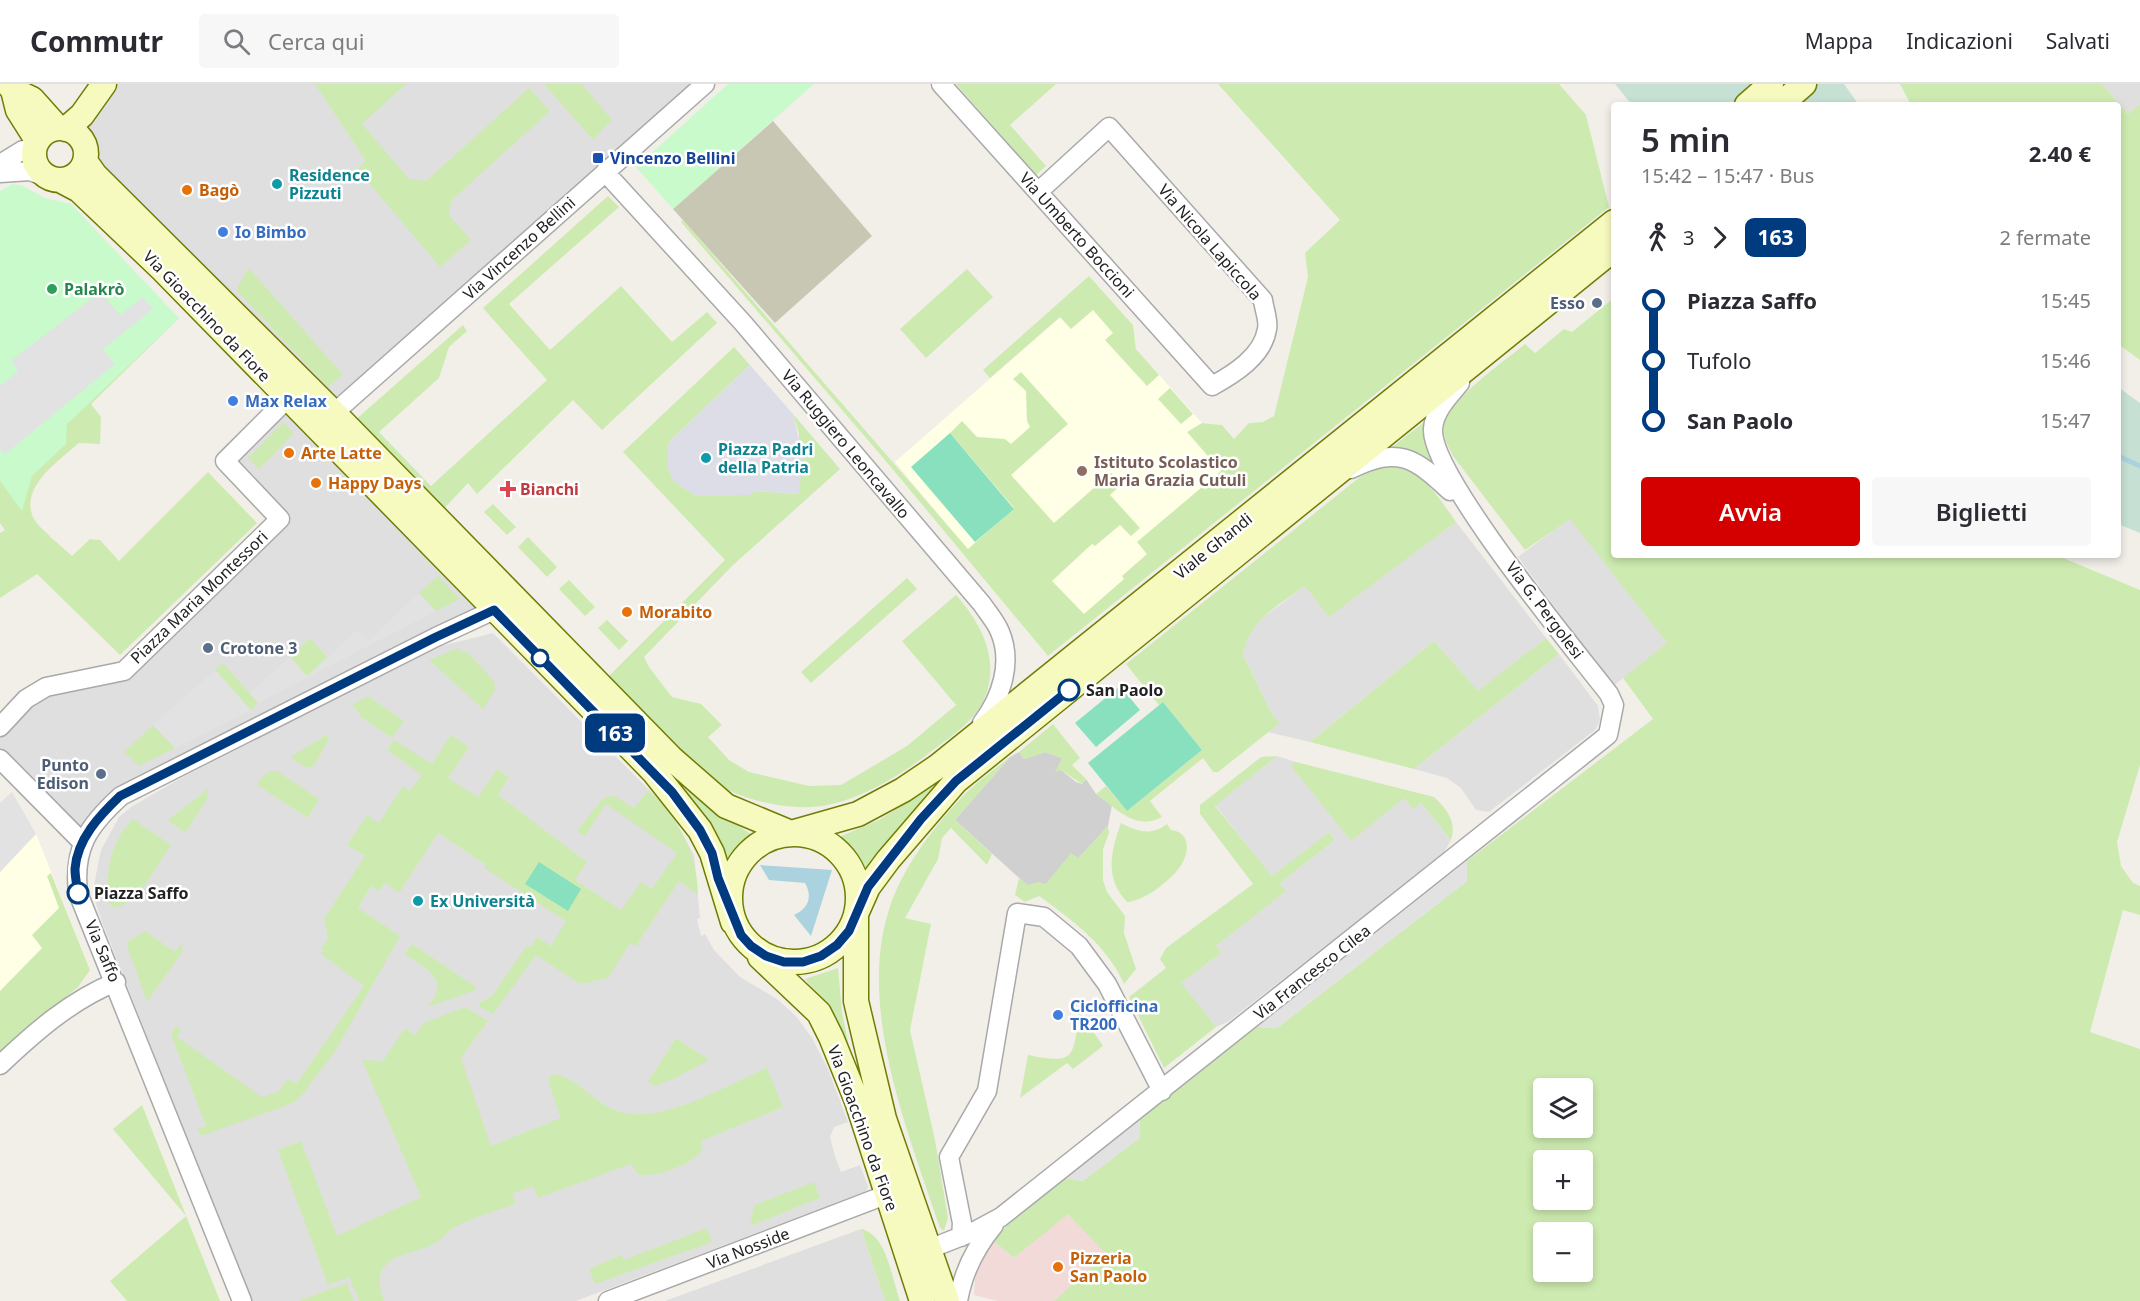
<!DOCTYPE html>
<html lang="it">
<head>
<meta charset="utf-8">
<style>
  body { margin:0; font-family:"Noto Sans",sans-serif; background:#f7f7f7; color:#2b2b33; height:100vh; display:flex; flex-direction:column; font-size:22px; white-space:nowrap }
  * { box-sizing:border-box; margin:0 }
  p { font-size:20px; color:#7c7c81 }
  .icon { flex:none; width:33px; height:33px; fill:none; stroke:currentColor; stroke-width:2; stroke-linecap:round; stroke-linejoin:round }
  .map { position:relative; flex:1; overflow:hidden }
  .panel { position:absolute; left:1611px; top:18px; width:510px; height:456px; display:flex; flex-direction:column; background:#fff; border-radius:6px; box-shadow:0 3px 9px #0003 }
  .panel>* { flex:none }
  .badge { padding:0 12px; border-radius:9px; font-size:21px; line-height:39px }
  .tools { position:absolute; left:1533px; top:994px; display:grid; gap:12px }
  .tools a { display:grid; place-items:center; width:60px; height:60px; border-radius:6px; background:#fff; box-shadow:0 3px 9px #0003; font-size:30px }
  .map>.badge { position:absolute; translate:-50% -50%; box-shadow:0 0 0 3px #fff }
  .legs { display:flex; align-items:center; gap:9px; height:66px; padding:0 30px; font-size:20px }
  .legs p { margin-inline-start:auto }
  .summary { display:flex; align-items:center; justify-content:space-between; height:102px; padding:0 30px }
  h1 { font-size:33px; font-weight:600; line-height:45px }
  .action { display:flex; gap:12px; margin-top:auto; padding:12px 30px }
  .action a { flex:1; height:69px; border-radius:6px; background:#d40000; color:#fff; font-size:24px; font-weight:600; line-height:69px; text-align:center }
  .action a+a { background:#f7f7f7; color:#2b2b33 }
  ul { padding:0 30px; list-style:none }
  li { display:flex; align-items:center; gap:21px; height:60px; font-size:22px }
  li i { display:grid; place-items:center; width:9px; height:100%; margin:0 8px; background:currentColor }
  li i::after { content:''; width:15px; height:15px; margin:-8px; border:4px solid; border-radius:50%; background:#fff }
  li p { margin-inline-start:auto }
  li:first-child i { background:linear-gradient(#0000 50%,currentColor 0) }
  li:last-child i { background:linear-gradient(currentColor 50%,#0000 0) }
  header { display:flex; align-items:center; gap:36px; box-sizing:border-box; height:84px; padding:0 30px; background:#fff; border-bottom:2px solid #e1e1e2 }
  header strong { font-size:28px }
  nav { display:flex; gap:33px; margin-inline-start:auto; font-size:21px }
  .search { width:420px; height:54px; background:#f7f7f7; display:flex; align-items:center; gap:15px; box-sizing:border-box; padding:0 21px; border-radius:6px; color:#7c7c81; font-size:22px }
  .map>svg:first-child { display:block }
</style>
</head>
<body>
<header>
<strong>Commutr</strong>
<div class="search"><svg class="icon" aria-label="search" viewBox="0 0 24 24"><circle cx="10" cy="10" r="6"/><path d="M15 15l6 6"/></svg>Cerca qui</div>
<nav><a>Mappa</a><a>Indicazioni</a><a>Salvati</a></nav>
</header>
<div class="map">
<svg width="2140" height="1217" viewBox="0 0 2140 1217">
  <rect width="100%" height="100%" fill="#f2efe9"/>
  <path fill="#e0dfdf" d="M104,0h601l-371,329 -248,-261 -6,-15 2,-22z
    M2102,0h38v20l-12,10z
    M288,314l206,212 -347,171 -64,62 -83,-84v-32l26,-28 98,-29 155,-150 -54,-59z
    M1570,434l98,125 -55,43 -95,-129z
    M1456,438l90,116 -68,54 -44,-51 -124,101 -42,-10 11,-9 -7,-9 -29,-59 2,-10 11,-22 50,-38 23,31z
    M493,549l169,170 13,18 19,34 6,63 -3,1 4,17 4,-2 9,16 26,27 37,22 19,17 16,22 16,31 20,53 -14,5 -4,10 5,19 6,16 19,-7 8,21 -1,5 -291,110h-325l-150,-382 -6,-18 -1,-16 7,-35 18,-33 12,-10 45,-26 228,-119 37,-16z
    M1559,570l39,52 2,14 -5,10 -106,82 -13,-2 -15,-22 -14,-10 -33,-9z
    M1277,672l143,46 31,38 -7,12 -97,77 -118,92 -13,6 -36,-44 41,-30 -5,-7 69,-55 -5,-8 55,-43 -6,-8 -57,45 -57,-72z
    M861,1145l24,72h-220z"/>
  <path fill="#f2dad9" d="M1068,1129l83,88h-153l-24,-6 2,-30 15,-26 23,19z"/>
  <path fill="#ffffe5" d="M1097,201l36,40 3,24 66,74 20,2 46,55 -215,172 -158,-190z
    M36,750l54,136 -90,66v-164z"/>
  <path fill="#d0d0d0" d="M1019,668l5,7 21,-7 17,6 -1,12 15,12 6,2 4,-5 10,15 16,11 -4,21 -30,33 -6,-5 -26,30 -19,1 -72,-65 55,-63z"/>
  <path fill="#c7c7b4" d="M773,37l99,115 -97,87 -102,-114z"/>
  <path fill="#cdebb0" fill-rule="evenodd" d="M315,0h91l-44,40 47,55 17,2 103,-93 21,23 -99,90 -2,14 22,25 -31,27 -83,-98 9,-8z
    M544,0h38l30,36 -19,20z
    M956,0h100l-46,41 36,41 -10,9z
    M1218,0h341l27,31 23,92 -561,449 -158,-190 -209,-244 2,-2 285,329 46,-41 -64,-75 12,-12 15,16 28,2 6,5 19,-17 -3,-6 -1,-30 -13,-12 8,-7 47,52 -57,51 43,48 57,-50 11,11 -12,11 30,33 -9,8 -11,-11 -25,21 -3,-2 -40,37 32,33 40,-35 -2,-3 25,-22 -10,-12 84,-71 -34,-39 15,-9 20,2 12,14 15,-16 14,-1 11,-6 34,-139 -3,-24 35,-33z
    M1900,0h202l26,30 12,-10v256l-22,-16v-239h-207z
    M608,112l11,11 -110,97 41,46 71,-64 51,56 35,-30 10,11 -115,107 -29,-30 -96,94 -9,-11 -28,30 -86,-92 109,-96 4,6 -18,16 -10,31 -60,54 52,54 116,-106 -64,-72z
    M249,184l94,107 -15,12 -92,-97z
    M967,185l26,28 -67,61 -26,-29z
    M1089,192l44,49 3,24 23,26 -12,11 -42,-46 8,-7 -20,-23 -22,19 -11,-12 -70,61 -7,-8z
    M1614,214v257h442l84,35v175l-23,77 4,24 12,17 7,3v29l-17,-5 -33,122 50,17v252h-1086l52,-47 -38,-40 -54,44 -23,-19 74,-61 18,3 56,-43 1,-19 117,-92 20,1 190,-147v-20l186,-142 -30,-41 44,-35 -97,-124 -45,31 -72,-94c-5,-10 -11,-20 -9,-31 5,-26 61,-64 81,-81l10,9 29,-24 8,3zM1544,1005h38v39h-38zM1544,1077h38v39h-38zM1544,1149h38v39h-38z
    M179,234l-88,86 10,13 -1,27 -21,-1c-19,17 -59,43 -46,74 4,10 30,30 39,39l18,-17 10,1 19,21 89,-89 49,51 -137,132 -83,-81 -37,24v-65l5,-3 -5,-7v-74z
    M734,263l16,18 -78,74 -4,7v23l86,22 45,3v-60l-6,-20 47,55 -108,97 -88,91 5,10 23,30 29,7 21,21 -14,12 21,23 20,12 60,14 32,-1 66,-39 49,-41 -54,-64 54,-46c30,33 49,77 20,118 -13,17 -32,28 -48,41 -28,21 -62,42 -96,50 -37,9 -82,-2 -115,-19 -34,-18 -83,-77 -111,-106l119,-119 -102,-108z
    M1170,304l23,26 -12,10 -23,-25z
    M1427,336l-1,21 6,21 -22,-12 -18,-3z
    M283,338l11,11 -35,36 -11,-11z
    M1390,381c36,8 46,29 66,57l-127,95 -24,-31c-26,19 -56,34 -62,69l29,59 8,9 -62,49h-5l-10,-14 -53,43 12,16c-27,14 -45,-8 -66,-23l10,-8 21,25 75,-61 -38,-47 -5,2 -33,-41 239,-191z
    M493,420l23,23 -9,8 -23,-23z
    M528,453l29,30 -10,10 -29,-30z
    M438,492l22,23 -24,12 -17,-18z
    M907,494l10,11 -106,94 -10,-11z
    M569,496l26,27 -10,9 -26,-27z
    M607,536l21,21 -9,9 -21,-22z
    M310,554l18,20 -21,18 -17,-19z
    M1546,554l13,16 -145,115 -104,-27 124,-101 44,50z
    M458,564l5,5 3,-2 28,30 1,9 -12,19 -54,-49z
    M223,579l35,40 -7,7 -36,-40z
    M368,612l36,25 -12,17 -33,-22 1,-2 -8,-9z
    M1053,640l27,34 -8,7 14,14 -4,5 -21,-14 -6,2 7,-14 -17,-6 -21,7 -5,-7z
    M153,641l22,23 -36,18 -15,-14z
    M326,651l3,4 -15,27 -9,2 -14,-11z
    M451,651l18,12 -21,31 30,19 19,-28 12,8 -11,18 89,67 -12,18 46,30 20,-28 11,7 25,-36 -71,-49 -21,32 -8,-5 23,-29 5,-5 9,-1 20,12 15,-18c31,31 48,62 49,105l-19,-14 -43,65 -6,-3 -22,35 -28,6 -44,-29 -43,59 -13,-7 -1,-4 13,-7 35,-51 4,2 6,-10 14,9 15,-25 -82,-53 2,-3 -48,-32 -39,60 -14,-10 -6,8 -8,-5 -13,22 42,28 -64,114 -33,44 -10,9 -92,33 -4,-7 9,-3 -35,-91 4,-8h5l1,3 -4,7 85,60 16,-5 10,-13 9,4 67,-97 -44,-33 6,-2 -5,-3 7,-9 -4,-20 41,-63 -18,-11 20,-30 12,8 24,-37 7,5 12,-16 -35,-25 7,-10 38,24z
    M1277,672l-62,50 57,70 57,-44 6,8 -55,43 6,8 -70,55 5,7 -40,30 35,44 -52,41 -35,-71 37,-29 -6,-9 6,-11 87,-64 -53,-70v-9l61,-48z
    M1010,673l-55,63 37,34 -5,11 -36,-37 -9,10 -4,21 -33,59 26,6 -21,106 25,110 13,78 -4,13 -4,-3c-31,-93 -82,-217 -52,-315 12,-42 44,-84 73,-115 14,-15 33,-28 49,-41z
    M1296,678l138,35c13,12 23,25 17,43l-30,-37 -8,6 -9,-11 -53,43 -60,-75z
    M271,687h6l42,28 -11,19 -51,-33 6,-9z
    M940,698l-74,93 -10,-18 -17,-20 40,-17z
    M681,702l71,49 -19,17 -7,13 -20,-44z
    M208,705l-1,10 -22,34 -17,-13z
    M133,735l38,26 -35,54 -20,9 -7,-4c-6,-27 3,-66 24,-85z
    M1121,739c17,9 30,13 46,1l4,6c24,3 17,30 4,43 -11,12 -32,28 -48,29 -23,-24 -16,-51 -6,-79z
    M1108,742l1,7 -6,16v31l4,12 18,24 -1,17 12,36 -12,15c-17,-39 -52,-64 -85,-88l-14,6 -10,-7 4,-17 8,7 11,-3 8,2 25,-31 7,5z
    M51,789l39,97 -12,17 -78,65v-61l42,-43 -10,-13 27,-27 -12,-32z
    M145,847l30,21 6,-8 2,7 -36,51 -20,-56 2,-5z
    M412,860l64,43 -3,4 -45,16c23,-27 -2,-39 -24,-53z
    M838,884l4,44 9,44 -33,-61 -13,-16z
    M465,923l23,14 -27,37 30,88 70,-28 -13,-37 2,-5 6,-2c24,6 36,27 59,36 43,18 111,-25 152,-42l16,39 -82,34 1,9c-6,13 -51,30 -64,24l-7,-10 -93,34 -5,-12 -20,7 2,11c-20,8 -46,14 -65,26 -4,3 -6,7 -10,10 -24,18 -75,9 -56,61h-25l-10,-24 -21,8 -50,-135 23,-9 36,95 84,-39 -59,-137 21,1 22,-33 10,7 9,-12z
    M1080,928l23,34 -30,23 -6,-6 -47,35 8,-43c49,10 44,2 52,-43z
    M676,954l32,21 -2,3 -31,16 -21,8 -6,-4z
    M142,1021l78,196h-93l-17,-20 76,-65 -73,-87z
    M814,1098l6,16 -70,28 4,-21z
    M707,1144l5,14 -117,42 -6,-15 32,-14 3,5z
    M861,1145c26,5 31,50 39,72h-15z
    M347,1199l7,18h-56z"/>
  <path fill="#c6e0d4" d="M1615,0h229l15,21h-227z
    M2118,303l22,16v130l-22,-9z"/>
  <path fill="#c8facc" d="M728,0h86l-141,125 -37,-42z
    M12,100l11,2 22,12 26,6 108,114 -112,106 -1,20 -34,32 -10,35 -22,-30v-290z"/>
  <path fill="#88e0be" d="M950,349l64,76 -39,33 -64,-75z
    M1120,602l20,24 -44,37 -21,-24z
    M1163,618l39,48 -75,61 -39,-48z
    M539,778l42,27 -13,22 -43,-27z"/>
  <path fill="#e2e2e2" d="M100,208l20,23 23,-18 10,12 -50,40 12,15 -111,91 -4,-6v-63l18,-15 -7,-10z
    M419,509l17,18 -178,92 -8,-10 40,-36 17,19 50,-46 11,11z
    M215,586l36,40 -76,38 -22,-23z
    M12,708l24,42 -36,38v-69z
    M1467,777v20l-190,147 -20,-1z
    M1140,1035v19l-57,43 -18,-3z"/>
  <path fill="#dddde8" d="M750,281l43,49 10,43 -4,37 -45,-3 -3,4 -55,1 -22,-14 -6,-13v-23l4,-7z"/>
  <path fill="#aad3df" d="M760,781l72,5 -21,66 -17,-21c14,-6 19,-18 11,-32l-36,-3z"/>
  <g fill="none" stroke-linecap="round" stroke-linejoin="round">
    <path stroke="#aad3df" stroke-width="5" d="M2118,372l22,10"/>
    <defs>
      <path id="street" d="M941,0l271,302c22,-12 51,-30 55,-57 2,-8 -3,-20 -4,-29l-154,-173 -71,65
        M0,80l23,-14 11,-2
        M605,88l138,151 239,281c6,9 14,18 18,28 13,31 1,66 -18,91
        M0,89l30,-2 16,6
        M334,329l371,-329
        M1351,385c47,-23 63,-12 99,22
        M0,643l26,-28 20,-12 78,-16 156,-152 -55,-58 63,-63
        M0,675l83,84
        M0,981c35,-33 71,-65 116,-83
        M961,1153l1,-14 -13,-66 38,-66 30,-178 27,4 35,29 28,38 55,107
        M929,1165l46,-18 26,-14 607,-482 6,-30 -5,-11c-34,-44 -179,-219 -176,-265 1,-18 16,-33 27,-46
        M242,1217l-164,-408c-5,-45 10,-67 43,-97l315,-159 58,-27
        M608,1217l280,-107
        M958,1217c5,-29 17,-53 36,-76"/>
      <path id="secondary" d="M8,0l5,6 19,9 26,29
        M13,6l5,20 19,30
        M1747,21l24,-21
        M1780,21l24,-21
        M34 70a26 26 0 1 1 52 0a26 26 0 1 1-52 0Z
        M66,45l16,-14 22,-31
        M85,77l10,14 239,238 337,345 55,48 65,27 67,-19 45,-24 34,-23 677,-545
        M62,97l17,9 84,80 491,502 46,58 12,23 21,69
        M730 814a64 64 0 1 1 128 0a64 64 0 1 1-128 0Z
        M760,873l59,56 12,24 26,64 65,200
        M947,1217l-63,-182 -15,-63 -13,-55v-87l12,-27 20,-27 68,-79 658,-532"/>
    </defs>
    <use href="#street" stroke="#a9a9a9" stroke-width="21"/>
    <use href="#secondary" stroke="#707d05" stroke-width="27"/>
    <use href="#street" stroke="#fff" stroke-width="18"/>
    <use href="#secondary" stroke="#f7fabf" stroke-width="24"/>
  </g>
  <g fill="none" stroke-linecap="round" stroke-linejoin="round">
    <defs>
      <path id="line-1" d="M78,809c-1,-7 -3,-16 -3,-24 2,-30 25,-54 45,-73l316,-159 58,-27 178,182 28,38 12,23 6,25 23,57 10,11 15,10 18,6h19l18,-6 16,-11 12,-14 19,-44 53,-68 35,-38 113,-91"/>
    </defs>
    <use href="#line-1" stroke="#fff" stroke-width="14"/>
    <use href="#line-1" stroke="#003b80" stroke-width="9"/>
  </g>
  <rect fill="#1a4fb4" stroke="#fff" stroke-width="2" x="592" y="68" width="12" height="12" rx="3"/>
  <g fill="#0f9aa8" stroke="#fff" stroke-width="2">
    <circle cx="277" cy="100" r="6"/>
    <circle cx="706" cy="374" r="6"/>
    <circle cx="418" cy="817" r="6"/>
  </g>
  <g fill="#e8710a" stroke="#fff" stroke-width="2">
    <circle cx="187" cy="106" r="6"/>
    <circle cx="289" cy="369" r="6"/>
    <circle cx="316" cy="399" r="6"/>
    <circle cx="627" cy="528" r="6"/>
    <circle cx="1058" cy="1183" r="6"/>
  </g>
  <g fill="#3f7fe0" stroke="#fff" stroke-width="2">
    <circle cx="223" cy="148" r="6"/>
    <circle cx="233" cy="317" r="6"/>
    <circle cx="1058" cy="931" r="6"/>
  </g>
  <circle fill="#2e9e5b" stroke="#fff" stroke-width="2" cx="52" cy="205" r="6"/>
  <g fill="#5c6f8a" stroke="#fff" stroke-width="2">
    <circle cx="1597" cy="219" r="6"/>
    <circle cx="208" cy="564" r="6"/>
    <circle cx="101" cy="690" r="6"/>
  </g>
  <circle fill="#8d6e63" stroke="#fff" stroke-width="2" cx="1082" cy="387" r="6"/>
  <path fill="#e0444e" stroke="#fff" stroke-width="2" d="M505 396h6v6h6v6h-6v6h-6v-6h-6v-6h6z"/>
  <g fill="#fff" stroke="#003b80" stroke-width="3">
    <circle cx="540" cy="574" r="8"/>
    <circle cx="1069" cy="606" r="10"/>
    <circle cx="78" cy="809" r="10"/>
  </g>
  <g text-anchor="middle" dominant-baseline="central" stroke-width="5" stroke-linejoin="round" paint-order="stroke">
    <g font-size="16" font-weight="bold" fill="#164399" stroke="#fff" text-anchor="start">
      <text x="610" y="74">Vincenzo Bellini</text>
    </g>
    <g font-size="16" font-weight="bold" fill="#0d838f" stroke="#fff" text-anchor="start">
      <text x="289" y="91">Residence<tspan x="289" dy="18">Pizzuti</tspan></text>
      <text x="718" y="365">Piazza Padri<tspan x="718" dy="18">della Patria</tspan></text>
      <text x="430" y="817">Ex Università</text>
    </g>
    <g font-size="16" font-weight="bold" fill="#c56008" stroke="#fff" text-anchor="start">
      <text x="199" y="106">Bagò</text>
      <text x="301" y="369">Arte Latte</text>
      <text x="328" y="399">Happy Days</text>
      <text x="639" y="528">Morabito</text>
      <text x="1070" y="1174">Pizzeria<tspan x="1070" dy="18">San Paolo</tspan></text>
    </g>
    <g font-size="16" font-weight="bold" fill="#366cbe" stroke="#fff" text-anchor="start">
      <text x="235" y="148">Io Bimbo</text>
      <text x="245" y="317">Max Relax</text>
      <text x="1070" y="922">Ciclofficina<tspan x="1070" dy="18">TR200</tspan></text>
    </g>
    <g font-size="16" fill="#222" stroke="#fff">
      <text transform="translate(1077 151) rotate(48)">Via Umberto Boccioni</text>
      <text transform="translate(1210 158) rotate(49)">Via Nicola Lapiccola</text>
      <text transform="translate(519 164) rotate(-42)">Via Vincenzo Bellini</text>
      <text transform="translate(207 232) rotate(46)">Via Gioacchino da Fiore</text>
      <text transform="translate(846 360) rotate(50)">Via Ruggiero Leoncavallo</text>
      <text transform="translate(1213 462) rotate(-39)">Viale Ghandi</text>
      <text transform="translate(199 513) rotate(-44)">Piazza Maria Montessori</text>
      <text transform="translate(1545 526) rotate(53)">Via G. Pergolesi</text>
      <text transform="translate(103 867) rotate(67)">Via Saffo</text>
      <text transform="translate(1312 888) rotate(-38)">Via Francesco Cilea</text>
      <text transform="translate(863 1044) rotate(70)">Via Gioacchino da Fiore</text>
      <text transform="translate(748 1164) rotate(-21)">Via Nosside</text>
    </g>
    <g font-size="16" font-weight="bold" fill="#27864d" stroke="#fff" text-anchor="start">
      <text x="64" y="205">Palakrò</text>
    </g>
    <g font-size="16" font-weight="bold" fill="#4e5e75" stroke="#fff" text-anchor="end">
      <text x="1585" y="219">Esso</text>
      <text x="220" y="564" text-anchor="start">Crotone 3</text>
      <text x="89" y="681">Punto<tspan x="89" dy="18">Edison</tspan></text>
    </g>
    <g font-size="16" font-weight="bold" fill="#785e54" stroke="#fff" text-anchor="start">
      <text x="1094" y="378">Istituto Scolastico<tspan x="1094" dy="18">Maria Grazia Cutuli</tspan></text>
    </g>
    <g font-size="16" font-weight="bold" fill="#be3a42" stroke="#fff" text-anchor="start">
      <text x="520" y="405">Bianchi</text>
    </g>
    <g font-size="16" font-weight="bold" fill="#222" stroke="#fff" text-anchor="start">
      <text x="1086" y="606">San Paolo</text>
      <text x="94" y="809">Piazza Saffo</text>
    </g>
  </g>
</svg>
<div class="tools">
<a><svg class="icon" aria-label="layers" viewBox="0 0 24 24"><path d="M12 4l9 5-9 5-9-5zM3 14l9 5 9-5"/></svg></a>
<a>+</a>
<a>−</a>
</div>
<b class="badge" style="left:615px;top:649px;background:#003b80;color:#fff">163</b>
<section class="panel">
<div class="summary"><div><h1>5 min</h1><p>15:42 – 15:47 · Bus</p></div><b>2.40 €</b></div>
<div class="legs"><svg class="icon" aria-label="walk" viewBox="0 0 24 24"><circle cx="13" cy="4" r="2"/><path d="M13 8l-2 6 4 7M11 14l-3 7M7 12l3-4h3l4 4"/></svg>3<svg class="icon" aria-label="forward" viewBox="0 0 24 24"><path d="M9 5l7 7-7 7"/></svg><b class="badge" style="background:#003b80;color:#fff">163</b><p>2 fermate</p></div>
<ul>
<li><i style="color:#003b80"></i><b>Piazza Saffo</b><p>15:45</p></li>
<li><i style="color:#003b80"></i><span>Tufolo</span><p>15:46</p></li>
<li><i style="color:#003b80"></i><b>San Paolo</b><p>15:47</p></li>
</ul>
<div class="action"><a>Avvia</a><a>Biglietti</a></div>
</section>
</div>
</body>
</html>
